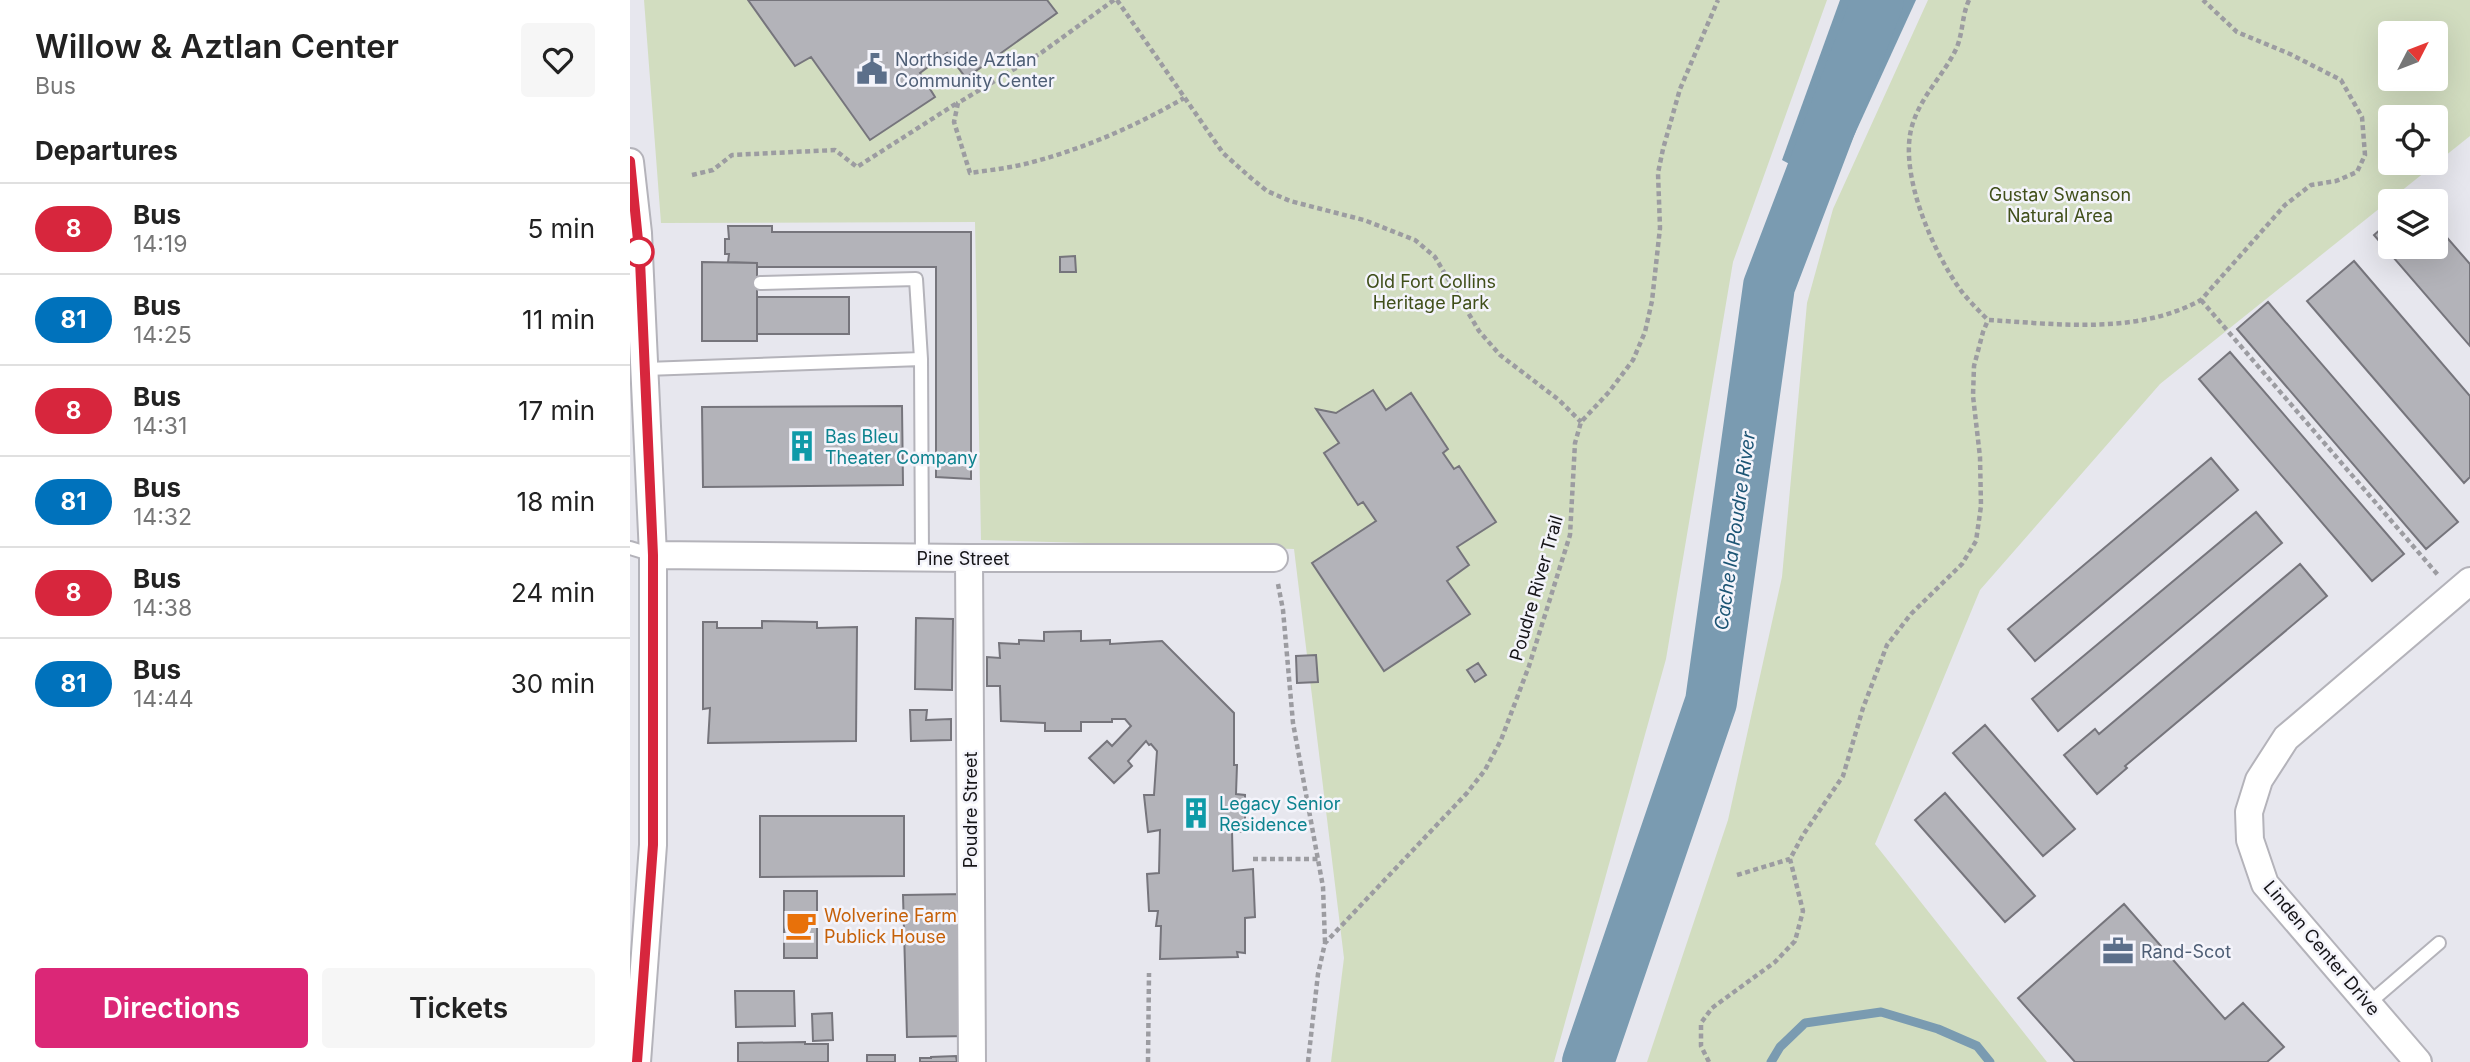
<!DOCTYPE html>
<html lang="en">
<head>
<meta charset="utf-8">
<style>
  body { margin:0; font-family:Inter,sans-serif; background:#f6f6f6; color:#222; height:100vh; display:flex; flex-direction:column; font-size:26px; white-space:nowrap }
  * { box-sizing:border-box; margin:0 }
  p { font-size:23px; color:#767676 }
  .icon { flex:none; width:38px; height:38px; fill:none; stroke:currentColor; stroke-width:2; stroke-linecap:round; stroke-linejoin:round }
  .map { position:relative; flex:1; overflow:hidden }
  .details { display:flex; flex-direction:column; background:#fff; width:630px }
  .details>* { flex:none }
  .badge { padding:0 14px; border-radius:23px; font-size:24px; line-height:46px }
  .needle { width:46px; rotate:48deg }
  .tools { position:absolute; left:1748px; top:21px; display:grid; gap:14px }
  .tools a { display:grid; place-items:center; width:70px; height:70px; border-radius:7px; background:#fff; box-shadow:0 7px 28px #0002; font-size:35px }
  .map>.badge { position:absolute; translate:-50% -50%; box-shadow:0 0 0 4px #fff }
  h2 { padding:0 35px; font-size:26px; line-height:63px }
  .round { display:grid; place-items:center; flex:none; width:74px; height:74px; border-radius:7px; background:#f6f6f6 }
  .summary { display:flex; align-items:center; justify-content:space-between; height:119px; padding:0 35px }
  h1 { font-size:33px; font-weight:600; line-height:52px }
  .action { display:flex; gap:14px; margin-top:auto; padding:14px 35px }
  .action a { flex:1; height:80px; border-radius:7px; background:#db2777; color:#fff; font-size:28px; font-weight:600; line-height:80px; text-align:center }
  .action a+a { background:#f6f6f6; color:#222 }
  ul { padding:0; list-style:none }
  li { display:flex; align-items:center; gap:21px; height:91px; padding:0 35px; border-top:2px solid #e0e0e0 }
  li div { flex:1 }
  li b { display:block; font-size:26px }
  li em { font-style:normal }
  li .badge { min-width:77px; font-weight:700; text-align:center }
  main { display:flex; flex:1; min-height:0 }
  .map>svg:first-child { display:block }
</style>
</head>
<body>
<main>
<section class="details">
<div class="summary"><div><h1>Willow &amp; Aztlan Center</h1><p>Bus</p></div><a class="round"><svg class="icon" aria-label="heart" viewBox="0 0 24 24"><path d="M12 20l-8-8c-3-5 5-10 8-4 3-6 11-1 8 4z"/></svg></a></div>
<h2>Departures</h2>
<ul>
<li><span class="badge" style="background:#d7263d;color:#fff">8</span><div><b>Bus</b><p>14:19</p></div><em>5 min</em></li>
<li><span class="badge" style="background:#0072bc;color:#fff">81</span><div><b>Bus</b><p>14:25</p></div><em>11 min</em></li>
<li><span class="badge" style="background:#d7263d;color:#fff">8</span><div><b>Bus</b><p>14:31</p></div><em>17 min</em></li>
<li><span class="badge" style="background:#0072bc;color:#fff">81</span><div><b>Bus</b><p>14:32</p></div><em>18 min</em></li>
<li><span class="badge" style="background:#d7263d;color:#fff">8</span><div><b>Bus</b><p>14:38</p></div><em>24 min</em></li>
<li><span class="badge" style="background:#0072bc;color:#fff">81</span><div><b>Bus</b><p>14:44</p></div><em>30 min</em></li>
</ul>
<div class="action"><a>Directions</a><a>Tickets</a></div>
</section>
<div class="map">
<svg width="1840" height="1062" viewBox="0 0 1840 1062">
  <rect width="100%" height="100%" fill="#e7e7ee"/>
  <path fill="#d2ddc0" fill-rule="evenodd" d="M14,0h1183l-94,262 -67,397 -112,403h-223l13,-104 -50,-409 -313,-9 -6,-318 -314,1z
    M1298,0h542v136l-310,248 -180,206 -105,254 172,218h-400l81,-242 54,-243 25,-274 26,-94zM1806,33v46h-46v-46zM1806,117v46h-46v-46z"/>
  <path fill="#7a9bb1" d="M1210,0h76l-85,186 -49,-26z"/>
  <g fill="none" stroke-linecap="round" stroke-linejoin="round">
    <path stroke="#7a9bb1" stroke-width="9" d="M1141,1062l9,-15 25,-24 76,-11 57,17 39,17 13,16"/>
    <path stroke="#7a9bb1" stroke-width="52" d="M958,1062l123,-360 58,-416 109,-286"/>
  </g>
  <path fill="#b3b3b9" stroke="#76757c" stroke-width="2" d="M118,0h299l10,13 -91,65 -19,-25 -27,20 15,24 -65,43 -59,-83 -16,9z
    M1760,221v26h46v-22l34,39v82l-96,-111z
    M98,226h44v6h199v247l-35,-2v-210h-179v-4l-29,-1 1,-8h-4v-15h4z
    M445,256l1,16h-16v-15z
    M1724,261l116,135v81l-6,6 -157,-182z
    M72,262l55,1v78h-55z
    M127,297h92v37h-92z
    M1638,302l190,220 -32,27 -189,-220z
    M1600,352l174,202 -32,27 -173,-202z
    M743,390l13,20 25,-17 37,56 -5,4 11,16 5,-3 37,56 -39,25 12,18 -22,16 23,33 -86,57 -72,-108 64,-42 -13,-19 -5,3 -34,-52 15,-10 -23,-34 20,4z
    M272,406l1,79 -200,2 -1,-80z
    M1581,458l27,32 -203,171 -27,-32z
    M1626,512l26,31 -224,188 -26,-32z
    M1670,564l27,32 -202,170 2,2 -30,26 -33,-39 31,-26 4,5z
    M286,618l37,1 -1,71 -37,-1z
    M132,621l55,1v6l40,-1 -1,114 -148,2 2,-35 -7,1v-87h14v6h45z
    M451,631v10l29,-1v4l52,-3 72,72v52h3l-1,29 9,1v37l-13,-1 1,40 20,-2 2,48 -10,1v35l-8,-1 1,5 -78,2 1,-33h-5l2,-15h-9l-2,-37 12,-1 1,-43 -12,2 -4,-37h10l3,-44 -6,-7 -2,1 -3,-4 -18,20 4,5 -18,17 -25,-25 18,-17 5,5 19,-20 -6,-7h-13v3h-31v9h-36v-8l-44,-2 -1,-35h-13v-29l13,1 -1,-15 20,1v-4l25,1v-9z
    M686,655l2,27 -21,1 -1,-27z
    M848,663l8,12 -11,7 -8,-12z
    M280,710h17l-1,10 25,-1v21l-40,1z
    M1355,725l90,104 -32,27 -90,-103z
    M1315,793l90,103 -30,26 -90,-102z
    M130,816h144v60l-144,1z
    M154,891h33v67h-33z
    M336,894l4,142 -63,1 -4,-142z
    M1494,904l101,115 18,-16 41,44 -17,15h-192l-57,-64z
    M105,991h59l1,35 -59,1z
    M202,1013l1,27 -20,1 -1,-27z
    M175,1042v2h23v18h-90v-19z
    M237,1055h28v7h-28z
    M326,1056l1,6h-37v-4h11v-1z"/>
  <g fill="none" stroke-linecap="round" stroke-linejoin="round">
    <defs>
      <path id="lane" d="M130,283l156,-4 5,80
        M16,369l275,-10 1,199
        M0,548l23,7
        M1738,1004l71,-61"/>
      <path id="street" d="M0,162l8,71 15,322v290l-16,217
        M23,555l316,3h305
        M339,558l3,504
        M1788,1062l-153,-178 -15,-44 -1,-28 10,-32 27,-42 184,-157"/>
    </defs>
    <use href="#lane" stroke="#b4b3ba" stroke-width="16"/>
    <use href="#street" stroke="#b4b3ba" stroke-width="30"/>
    <path stroke="#9c9ca1" stroke-width="4.5" stroke-dasharray="5 3.5" stroke-linecap="butt" d="M484,0l-73,53 -83,50 -4,19 16,51c20,-3 40,-5 59,-10 54,-14 107,-37 155,-65
      M487,0l106,153 28,25 16,13 23,10 74,19 51,20 20,17 44,74 21,24 59,45 22,22
      M1339,0c-7,15 -6,32 -12,47 -12,27 -36,48 -45,79 -14,48 22,128 50,166 8,10 17,19 26,28 70,4 149,15 213,-20l84,-95 26,-20 25,-4 21,-9 8,-17 -3,-38 -21,-37 -51,-26 -53,-22 -34,-32
      M62,175l21,-5 19,-15 103,-5 22,17 100,-64
      M1571,300l237,275
      M648,584l5,26 10,113 30,164 2,55
      M623,859h65
      M1107,875l53,-16
      M518,1062l1,-89
      M678,1062l10,-88 7,-31 142,-150 18,-23 16,-30 28,-74 41,-131 5,-92 6,-21 28,-30 24,-32 12,-28 7,-31 8,-73 -2,-55 5,-24 17,-60 38,-89
      M1079,1062l-8,-16v-23l11,-15 63,-46 20,-21 8,-30 -13,-52 13,-24 40,-59 20,-68 24,-63 24,-31 51,-50 14,-23 5,-35 -1,-49 -7,-61 1,-30 9,-34 5,-12"/>
    <use href="#lane" stroke="#fff" stroke-width="12"/>
    <use href="#street" stroke="#fff" stroke-width="26"/>
  </g>
  <g fill="none" stroke-linecap="round" stroke-linejoin="round">
    <defs>
      <path id="line" d="M0,161l10,99 13,295v290l-16,217"/>
    </defs>
    <use href="#line" stroke="#fff" stroke-width="16"/>
    <use href="#line" stroke="#d7263d" stroke-width="10"/>
  </g>
  <defs>
    <symbol id="civic-bare" viewBox="-9 -9 18 18"><path d="M-.6-6.5H3V-4.5H.6V-3L4-1V1h2V6H-6V1h2V-1L-.6-3ZM-1.2 2.5V6h2.4V2.5Z" fill="#5c6f8a" stroke="#f4f4fb" stroke-width="2.5" paint-order="stroke"/></symbol>
    <symbol id="building-bare" viewBox="-9 -9 18 18"><path d="M-4-6H4V6H1V3H-1V6H-4ZM-2.5-4.3h1.7v1.8h-1.7ZM.8-4.3h1.7v1.8H.8ZM-2.5-1h1.7V.8h-1.7ZM.8-1h1.7V.8H.8Z" fill="#0f9aa8" stroke="#f4f4fb" stroke-width="2.5" paint-order="stroke"/></symbol>
    <symbol id="cafe-bare" viewBox="-9 -9 18 18"><path d="M-5.5-4.5H6V0H3Q3 3.5 0 3.5H-2.5Q-5.5 3.5-5.5 0ZM3-3.2v2h1.7v-2ZM-6 4.5H4V6H-6Z" fill="#e8710a" stroke="#f4f4fb" stroke-width="2.5" paint-order="stroke"/></symbol>
    <symbol id="office-bare" viewBox="-9 -9 18 18"><path d="M-6-3h4V-5.5h4V-3h4V5H-6ZM-1-4.5V-3h2v-1.5ZM-6 0V1H6V0Z" fill="#5c6f8a" stroke="#f4f4fb" stroke-width="2.5" paint-order="stroke"/></symbol>
  </defs>
  <g fill-rule="evenodd">
    <use href="#civic-bare" x="220" y="47" width="44" height="44"/>
    <use href="#building-bare" x="150" y="424" width="44" height="44"/>
    <use href="#building-bare" x="544" y="791" width="44" height="44"/>
    <use href="#cafe-bare" x="149" y="903" width="44" height="44"/>
    <use href="#office-bare" x="1466" y="929" width="44" height="44"/>
  </g>
  <circle fill="#fff" stroke="#d7263d" stroke-width="3.5" cx="9" cy="252" r="14"/>
  <g text-anchor="middle" dominant-baseline="central" stroke-width="5" stroke-linejoin="round" paint-order="stroke">
    <g font-size="18" fill="#4e5e75" stroke="#f4f4fb" text-anchor="start">
      <text x="265" y="59">Northside Aztlan<tspan x="265" dy="21">Community Center</tspan></text>
      <text x="1511" y="951">Rand-Scot</text>
    </g>
    <g font-size="18" fill="#404f1a" stroke="#f4f4fb">
      <text x="1430" y="194">Gustav Swanson<tspan x="1430" dy="21">Natural Area</tspan></text>
      <text x="801" y="281">Old Fort Collins<tspan x="801" dy="21">Heritage Park</tspan></text>
    </g>
    <g font-size="18" fill="#0d838f" stroke="#f4f4fb" text-anchor="start">
      <text x="195" y="436">Bas Bleu<tspan x="195" dy="21">Theater Company</tspan></text>
      <text x="589" y="803">Legacy Senior<tspan x="589" dy="21">Residence</tspan></text>
    </g>
    <g font-size="18" fill="#161518" stroke="#f4f4fb">
      <text x="333" y="558">Pine Street</text>
      <text transform="translate(906 588) rotate(-74)">Poudre River Trail</text>
      <text transform="translate(340 810) rotate(-90)">Poudre Street</text>
      <text transform="translate(1692 948) rotate(50)">Linden Center Drive</text>
    </g>
    <g font-size="18" fill="#c56008" stroke="#f4f4fb" text-anchor="start">
      <text x="194" y="915">Wolverine Farm<tspan x="194" dy="21">Publick House</tspan></text>
    </g>
    <g font-size="19" font-style="italic" fill="#1b5474" stroke="#f4f4fb">
      <text transform="translate(1105 531) rotate(-82)">Cache la Poudre River</text>
    </g>
  </g>
</svg>
<div class="tools">
<a><svg class="needle" viewBox="-14 -14 28 28"><path d="M0-13l5 13h-10z" fill="#e53935"/><path d="M0 13l5-13h-10z" fill="#767676"/></svg></a>
<a><svg class="icon" aria-label="locate" viewBox="0 0 24 24"><circle cx="12" cy="12" r="6"/><path d="M12 2v4M12 18v4M2 12h4M18 12h4"/></svg></a>
<a><svg class="icon" aria-label="layers" viewBox="0 0 24 24"><path d="M12 4l9 5-9 5-9-5zM3 14l9 5 9-5"/></svg></a>
</div>
</div>
</main>
</body>
</html>
